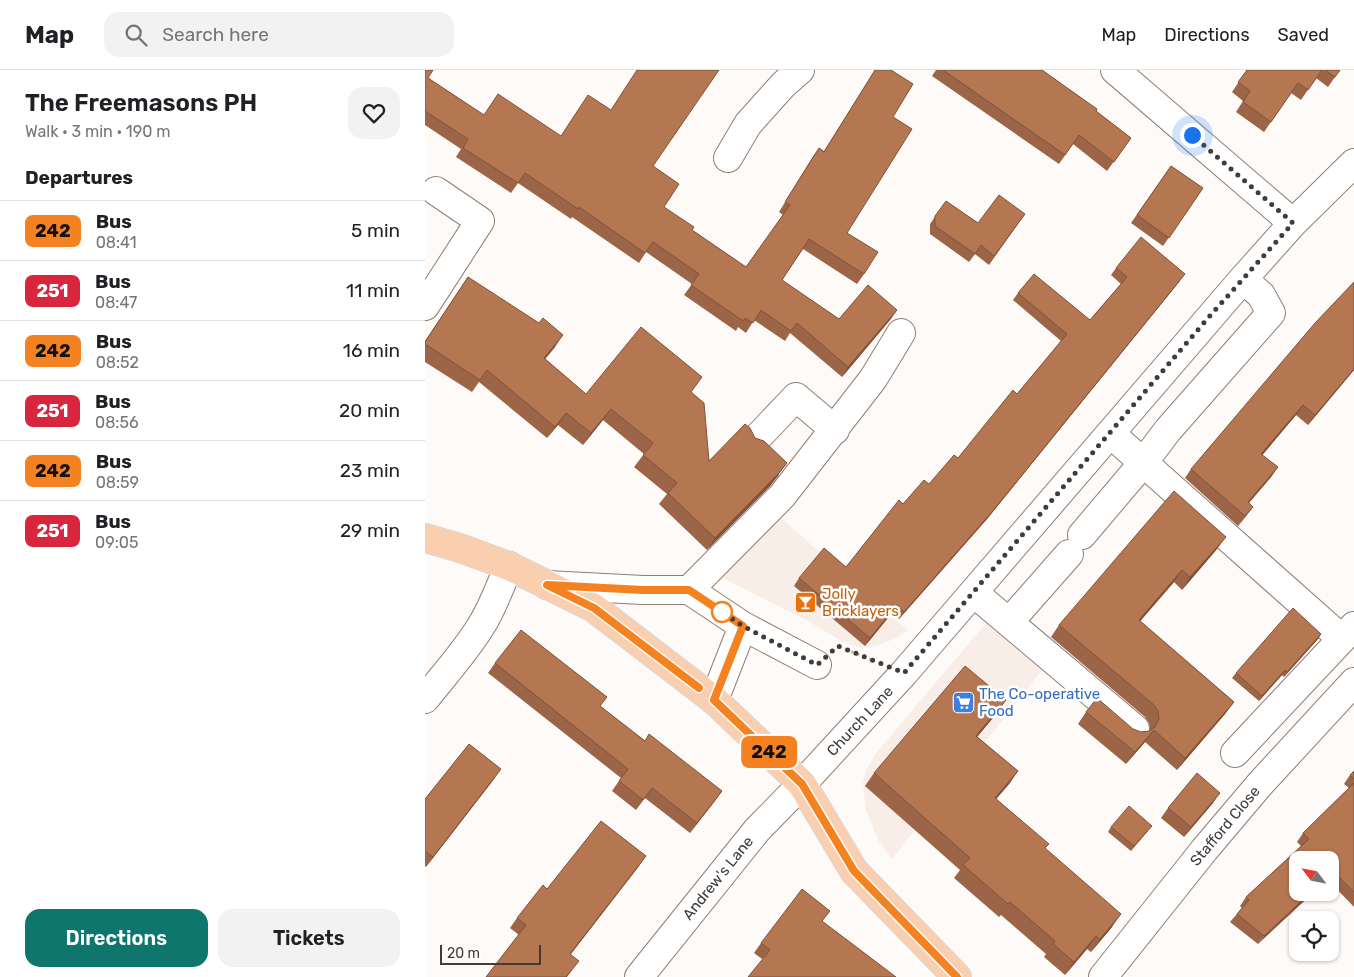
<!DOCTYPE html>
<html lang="en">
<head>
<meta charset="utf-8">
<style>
  body { margin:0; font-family:Rubik,sans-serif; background:#f2f2f2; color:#202124; height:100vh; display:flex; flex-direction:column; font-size:19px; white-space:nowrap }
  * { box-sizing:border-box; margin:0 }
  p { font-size:16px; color:#757577 }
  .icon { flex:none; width:28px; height:28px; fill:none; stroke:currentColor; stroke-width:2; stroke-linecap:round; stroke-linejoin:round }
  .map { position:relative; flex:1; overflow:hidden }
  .side { display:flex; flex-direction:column; background:#fff; width:425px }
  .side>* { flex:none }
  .badge { padding:0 10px; border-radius:8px; font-size:18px; line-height:32px }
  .needle { width:32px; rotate:302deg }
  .fabs { position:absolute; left:864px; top:781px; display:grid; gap:10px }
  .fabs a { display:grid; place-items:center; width:50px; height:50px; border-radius:10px; background:#fff; box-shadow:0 1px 4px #0004; font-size:25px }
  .scale { position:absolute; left:15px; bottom:12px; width:101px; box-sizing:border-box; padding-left:5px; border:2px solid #423b37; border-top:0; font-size:14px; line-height:18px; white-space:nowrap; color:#423b37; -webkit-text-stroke:4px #fff; paint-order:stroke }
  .you { position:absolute; width:25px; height:25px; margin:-12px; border:4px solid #fff; border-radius:50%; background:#1a73e8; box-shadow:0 0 0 8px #1a73e833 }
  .map>.badge { position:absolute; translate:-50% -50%; box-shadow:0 0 0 2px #fff }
  h2 { padding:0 25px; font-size:19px; line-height:45px }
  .round { display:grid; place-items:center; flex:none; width:52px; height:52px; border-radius:15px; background:#f2f2f2 }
  .headline { display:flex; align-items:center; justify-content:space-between; height:85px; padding:0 25px }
  h1 { font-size:24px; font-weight:600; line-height:38px }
  .button { display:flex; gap:10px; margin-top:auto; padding:10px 25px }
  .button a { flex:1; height:58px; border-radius:15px; background:#0f766e; color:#fff; font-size:20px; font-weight:600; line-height:58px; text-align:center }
  .button a+a { background:#f2f2f2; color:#202124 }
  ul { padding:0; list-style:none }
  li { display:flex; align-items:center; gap:15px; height:60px; padding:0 25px; border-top:1px solid #e0e0e0 }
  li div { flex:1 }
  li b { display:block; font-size:19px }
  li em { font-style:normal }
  li .badge { min-width:55px; font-weight:700; text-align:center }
  header { display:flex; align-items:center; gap:30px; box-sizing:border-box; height:70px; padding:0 25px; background:#fff; border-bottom:1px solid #e0e0e0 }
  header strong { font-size:24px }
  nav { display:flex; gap:28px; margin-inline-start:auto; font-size:18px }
  .search { width:350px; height:45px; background:#f2f2f2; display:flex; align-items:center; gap:12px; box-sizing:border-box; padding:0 18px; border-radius:15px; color:#757577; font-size:19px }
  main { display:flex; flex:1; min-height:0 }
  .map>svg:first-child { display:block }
</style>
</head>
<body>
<header>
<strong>Map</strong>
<div class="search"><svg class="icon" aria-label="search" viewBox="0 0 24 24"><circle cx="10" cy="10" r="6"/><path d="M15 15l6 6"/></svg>Search here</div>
<nav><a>Map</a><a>Directions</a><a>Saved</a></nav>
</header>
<main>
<section class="side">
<div class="headline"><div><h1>The Freemasons PH</h1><p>Walk · 3 min · 190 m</p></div><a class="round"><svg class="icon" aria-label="heart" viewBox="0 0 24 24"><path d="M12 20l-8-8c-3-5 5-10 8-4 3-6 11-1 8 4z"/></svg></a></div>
<h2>Departures</h2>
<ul>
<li><span class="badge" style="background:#f58220;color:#111">242</span><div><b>Bus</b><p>08:41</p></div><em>5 min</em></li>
<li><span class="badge" style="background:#d7263d;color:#fff">251</span><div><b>Bus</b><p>08:47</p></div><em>11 min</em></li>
<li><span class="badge" style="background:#f58220;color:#111">242</span><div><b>Bus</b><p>08:52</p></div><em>16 min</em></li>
<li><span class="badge" style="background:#d7263d;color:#fff">251</span><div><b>Bus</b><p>08:56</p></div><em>20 min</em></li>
<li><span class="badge" style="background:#f58220;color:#111">242</span><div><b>Bus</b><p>08:59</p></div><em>23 min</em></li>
<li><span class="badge" style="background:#d7263d;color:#fff">251</span><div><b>Bus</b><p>09:05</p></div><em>29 min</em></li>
</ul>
<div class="button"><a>Directions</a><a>Tickets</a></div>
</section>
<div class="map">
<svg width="929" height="907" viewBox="0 0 929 907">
  <rect width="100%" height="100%" fill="#fefaf8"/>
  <path fill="#f8ede7" d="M356,448l127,112 -14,9 -16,6 -18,3 -17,-6 -35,-21 -89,-45z
    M567,546l55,48 -155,195 -14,-19 -12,-30 -3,-28 4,-14 10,-16z"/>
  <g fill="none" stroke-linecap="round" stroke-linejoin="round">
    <defs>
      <path id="minor" d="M690,0l178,153
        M303,88l20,-34 35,-39 17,-15
        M0,236l55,-85 -44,-30
        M686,364l231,205
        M332,368l39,-41 39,33
        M657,465l61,-72 25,-33 103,-117 -10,-18 -18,-16
        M122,515l96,5h46l54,36 -29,74
        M264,520l93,-94 91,-117 28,-46
        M549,523l161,136
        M584,552l60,-68
        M318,556l74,39
        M0,629c19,-24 40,-47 56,-73 12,-19 19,-40 28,-60
        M810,683l119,-127
        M214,907l118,-147 45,-46 102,-111 339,-394 50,-56 61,-60
        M678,907l102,-128 55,-65 94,-102"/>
      <path id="major" d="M0,468l35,10 49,18 85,42 120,92 88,84 52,87 103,106"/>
    </defs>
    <use href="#minor" stroke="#8f7e75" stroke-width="30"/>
    <use href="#major" stroke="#d9d8d7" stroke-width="30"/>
    <path stroke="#c4bfbd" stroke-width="3" stroke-dasharray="2.5 4" stroke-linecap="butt" d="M420,579l29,12"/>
    <use href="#minor" stroke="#fff" stroke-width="28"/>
    <use href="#major" stroke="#facfaf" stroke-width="28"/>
  </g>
  <path fill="#9c6547" d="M0,0l3,8 56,37 77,21 92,30 11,41 28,23 54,37 37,-52 -4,-3 33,-54 7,-10 5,3 51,-81h16l2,47 -46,116 17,41 -7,10 -54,-35 -21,31 57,39 58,-9 -7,10 -48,57 -52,-44 -5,8 -31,-21 -8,13 -8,-6 -2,4 -52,-36 8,-11 -46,-32 -7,11 -67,-46 -1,2 -53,-36 -7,10 -55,-36 5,-8 -36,-24z
    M511,0h106l89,68 -24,33 -34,-27 -14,20 -127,-88z
    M822,0h93l-12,17 -12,-9 -15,22 -10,-7 -27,39 -28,-20 7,-11 -11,-9z
    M746,96l32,22 -40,58 -32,-23z
    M521,131l32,22 47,-9 -36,51 -14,-11 -6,8 -39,-28v-10z
    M691,198l64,13 -193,238 -88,100 -7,-6 -27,33 -71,-60 5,-8 47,-11 57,-63 26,-20 29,-26 59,-64 44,-53 -48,-41 5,-7 72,27 31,-36 -10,-9z
    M43,207l87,70 -10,12 41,35 105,-2 18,69 46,-23 24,37 -9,11 -63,64 -48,-46 8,-10 -33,-27 10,-13 -41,-34 -20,25 -25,-20 -11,13 -68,-56 -7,10 -47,-30v-21z
    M929,300l-46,55 -12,-10 -34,40 16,12 -7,10 -22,26 4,4 -7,9 -8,10 -53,-48 6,-9z
    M792,479l-35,41 -8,-8 -34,39 94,81 -9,12 -48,56 -32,-28 -19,22 -48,-40 8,-12 55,20 9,-1 -1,-8 -4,-6 -94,-80 8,-12z
    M896,564l-3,5 -34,38 -2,-2 -23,26 -27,-23 4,-5z
    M70,593l105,43 45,35 77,50 -32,42 -45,-35 -9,12 -24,-19 9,-13 -133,-105z
    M572,643l-20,24 41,34 -9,13 -13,15 49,49 67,79 -21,25 -4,-3 -22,26 -21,-18 2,-3 -45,-39 -2,2 -45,-39 6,-8 -95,-84 9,-13z
    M929,701v136l-24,-25v-22l-33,32 -39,52 -28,-22 12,-14 -2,-2 6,-9 55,-51 -4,-4 6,-9 46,-45 -5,-4 6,-9z
    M69,709l-68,88 -1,-1v-67z
    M788,733l-29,34 -23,-19 7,-10z
    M686,757l37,4 -17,20 -23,-19z
    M214,796l-68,88 1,16 -5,7h-81l33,-42 -9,-7 7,-10 30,-29z
    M405,841l-68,48 -8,-6 7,-10z"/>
  <path fill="#7f5339" d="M760,204l-198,245 -88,100 5,-7z
    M472,240l-7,10 -48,57 6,-10z
    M138,265l-8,12 -19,23 8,-12z
    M929,299v1l-46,55 7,-10z
    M878,335l-7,10 -41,49 6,-10z
    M186,339l-8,11 -20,25 8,-12z
    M141,343l-8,12 -11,13 8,-11z
    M362,393l-17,23 -63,64 8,-12z
    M853,397l-7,10 -30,35 7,-10z
    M828,437l-7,9 -8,10 7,-10z
    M801,467l-9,12 -35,41 8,-13z
    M757,500l-8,12 -43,50 8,-12z
    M472,535l-5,8 -27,33 5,-8z
    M896,564l-3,5 -34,38 3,-5z
    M860,600l-3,5 -23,26 3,-5z
    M581,630l-9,13 -30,36 9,-13z
    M809,632l-9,12 -48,56 8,-12z
    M729,660l-9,12 -19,22 9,-12z
    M76,699l-7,10 -68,88 7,-10z
    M593,701l-9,13 -23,27 9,-13z
    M297,721l-7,10 -25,32 7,-10z
    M795,723l-7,10 -29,34 7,-10z
    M221,786l-7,10 -76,98 7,-10z
    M886,822h3l-56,52 6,-8z
    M696,844l-9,13 -21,25 9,-13z
    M671,866l-9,13 -22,26 9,-13z"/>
  <path fill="#b57652" stroke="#7f5339" d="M0,0h8l-5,8 56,37 14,-21 63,42 27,-41 23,15 26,-40h82l-66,96 26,18 -15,23 30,20 -2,3 54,37 44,-62 -5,-3 34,-54 5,4 51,-82h16l22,14 -20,33 19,12 -65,104 31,19 -14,22 -55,-35 -27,41 57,39 29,-34 29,25 -49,57 -51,-44 -6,8 -30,-21 -8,13 -8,-5 -2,3 -52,-36 8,-11 -46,-32 -8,11 -66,-46 -1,2 -53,-36 -7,10 -55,-35 5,-9 -43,-28z
    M518,0h99l55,39 -1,2 35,27 -17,24 -35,-27 -14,20z
    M822,0h75l-14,20 -10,-7 -27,39 -28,-20 7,-11 -12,-9z
    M900,0h15l-5,7z
    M746,96l32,22 -34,50 -32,-23z
    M574,125l26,19 -31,42 -13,-11 -6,9 -40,-28v-10l11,-15 32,22z
    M716,167l44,37 -193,238 -88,100 -7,-7 -27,33 -71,-60 25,-30 22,19 53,-67 4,4 21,-24 5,4 25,-29 4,3 55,-68 4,4 50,-60 -49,-41 16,-19 56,46 37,-43 -11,-9z
    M43,207l71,46 4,-5 20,17 -19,23 42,36 55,-67 61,50 -11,15 13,11 5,58 36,-37 5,4 5,10 9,3 23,22 -9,11 -63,64 -47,-45 9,-10 -34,-28 10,-12 -42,-34 -20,24 -25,-20 -11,14 -68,-57 -7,10 -55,-36v-2z
    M929,212v87l-39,46 -12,-10 -42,49 17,13 -30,35 5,5 -8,9 -54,-47 124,-146z
    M749,421l52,46 -36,40 -8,-7 -43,50 95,82 -49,56 -31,-28 -19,22 -49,-40 11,-14 36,31 8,3 8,-1 6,-4 4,-8 -1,-8 -4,-6 -95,-80z
    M868,538l28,26 -34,38 -2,-2 -23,26 -26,-23z
    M96,560l86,67 -7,9 45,35 4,-7 73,57 -25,32 -45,-35 -9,12 -24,-19 9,-12 -133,-106z
    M540,596l41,34 -30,36 42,35 -23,27 54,46 -4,4 76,66 -21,25 -4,-3 -22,26 -21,-18 2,-3 -45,-39 -2,2 -45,-39 7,-7 -96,-85z
    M44,674l32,25 -68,88 -8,-6v-52z
    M929,701v8l-4,-4z
    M772,703l23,20 -29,34 -23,-19z
    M929,713v109l-21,-21 -3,3v-14h-33v32h14l-47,44 -27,-22 12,-14 -3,-3 63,-58 -6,-6z
    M704,736l23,20 -18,20 -23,-19z
    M176,751l45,35 -76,98 9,7 -13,16h-80l40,-52 -9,-7 26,-33 4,4z
    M377,819l28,22 -8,10 74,56h-148l22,-27 -9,-7z"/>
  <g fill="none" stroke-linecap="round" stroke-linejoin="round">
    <defs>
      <path id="line" d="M274,618l-105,-80 -47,-23 96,5h46l54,36 -29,74 88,84 52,87 103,106"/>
    </defs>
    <use href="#line" stroke="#fff" stroke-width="11"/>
    <use href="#line" stroke="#f58220" stroke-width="8"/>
    <path stroke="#423b37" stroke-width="5" stroke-dasharray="0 9" d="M297,542l-6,-4 27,18 74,39 21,-19 66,27 304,-355 85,-95 -101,-88"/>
  </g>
  <defs>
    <symbol id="bar-square" viewBox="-11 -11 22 22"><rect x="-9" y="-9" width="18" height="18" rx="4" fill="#e8710a" stroke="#fff"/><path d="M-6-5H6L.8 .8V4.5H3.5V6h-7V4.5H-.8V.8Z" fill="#fff"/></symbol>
    <symbol id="supermarket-square" viewBox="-11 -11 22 22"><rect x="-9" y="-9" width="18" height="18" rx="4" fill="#3f7fe0" stroke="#fff"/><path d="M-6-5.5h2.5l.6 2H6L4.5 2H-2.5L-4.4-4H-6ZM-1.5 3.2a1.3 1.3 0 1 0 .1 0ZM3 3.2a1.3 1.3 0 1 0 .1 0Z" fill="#fff"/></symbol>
  </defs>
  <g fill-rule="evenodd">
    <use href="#bar-square" x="368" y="520" width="25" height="25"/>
    <use href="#supermarket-square" x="526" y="620" width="25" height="25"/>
  </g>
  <circle fill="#fff" stroke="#f58220" stroke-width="2.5" cx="297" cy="542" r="10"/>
  <g text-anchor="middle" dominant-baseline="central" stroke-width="5" stroke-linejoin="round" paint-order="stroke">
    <g font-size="15" fill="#c56008" stroke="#fff" text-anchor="start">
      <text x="397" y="524">Jolly<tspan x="397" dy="17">Bricklayers</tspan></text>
    </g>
    <g font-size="15" fill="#366cbe" stroke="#fff" text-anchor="start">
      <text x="554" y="624">The Co-operative<tspan x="554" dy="17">Food</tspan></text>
    </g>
    <g font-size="15" fill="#423b37" stroke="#fff">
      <text transform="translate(435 651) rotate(-47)">Church Lane</text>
      <text transform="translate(800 756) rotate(-50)">Stafford Close</text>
      <text transform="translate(293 808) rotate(-51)">Andrew's Lane</text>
    </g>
  </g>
</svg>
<div class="fabs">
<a><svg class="needle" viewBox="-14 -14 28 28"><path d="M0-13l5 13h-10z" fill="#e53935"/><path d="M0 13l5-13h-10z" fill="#757577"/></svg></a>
<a><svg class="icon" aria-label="locate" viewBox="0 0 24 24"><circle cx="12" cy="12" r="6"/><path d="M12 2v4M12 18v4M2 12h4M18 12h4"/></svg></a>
</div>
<div class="scale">20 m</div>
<div class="you" style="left:767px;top:65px"></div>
<b class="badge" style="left:344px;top:682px;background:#f58220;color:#111">242</b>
</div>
</main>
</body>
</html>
